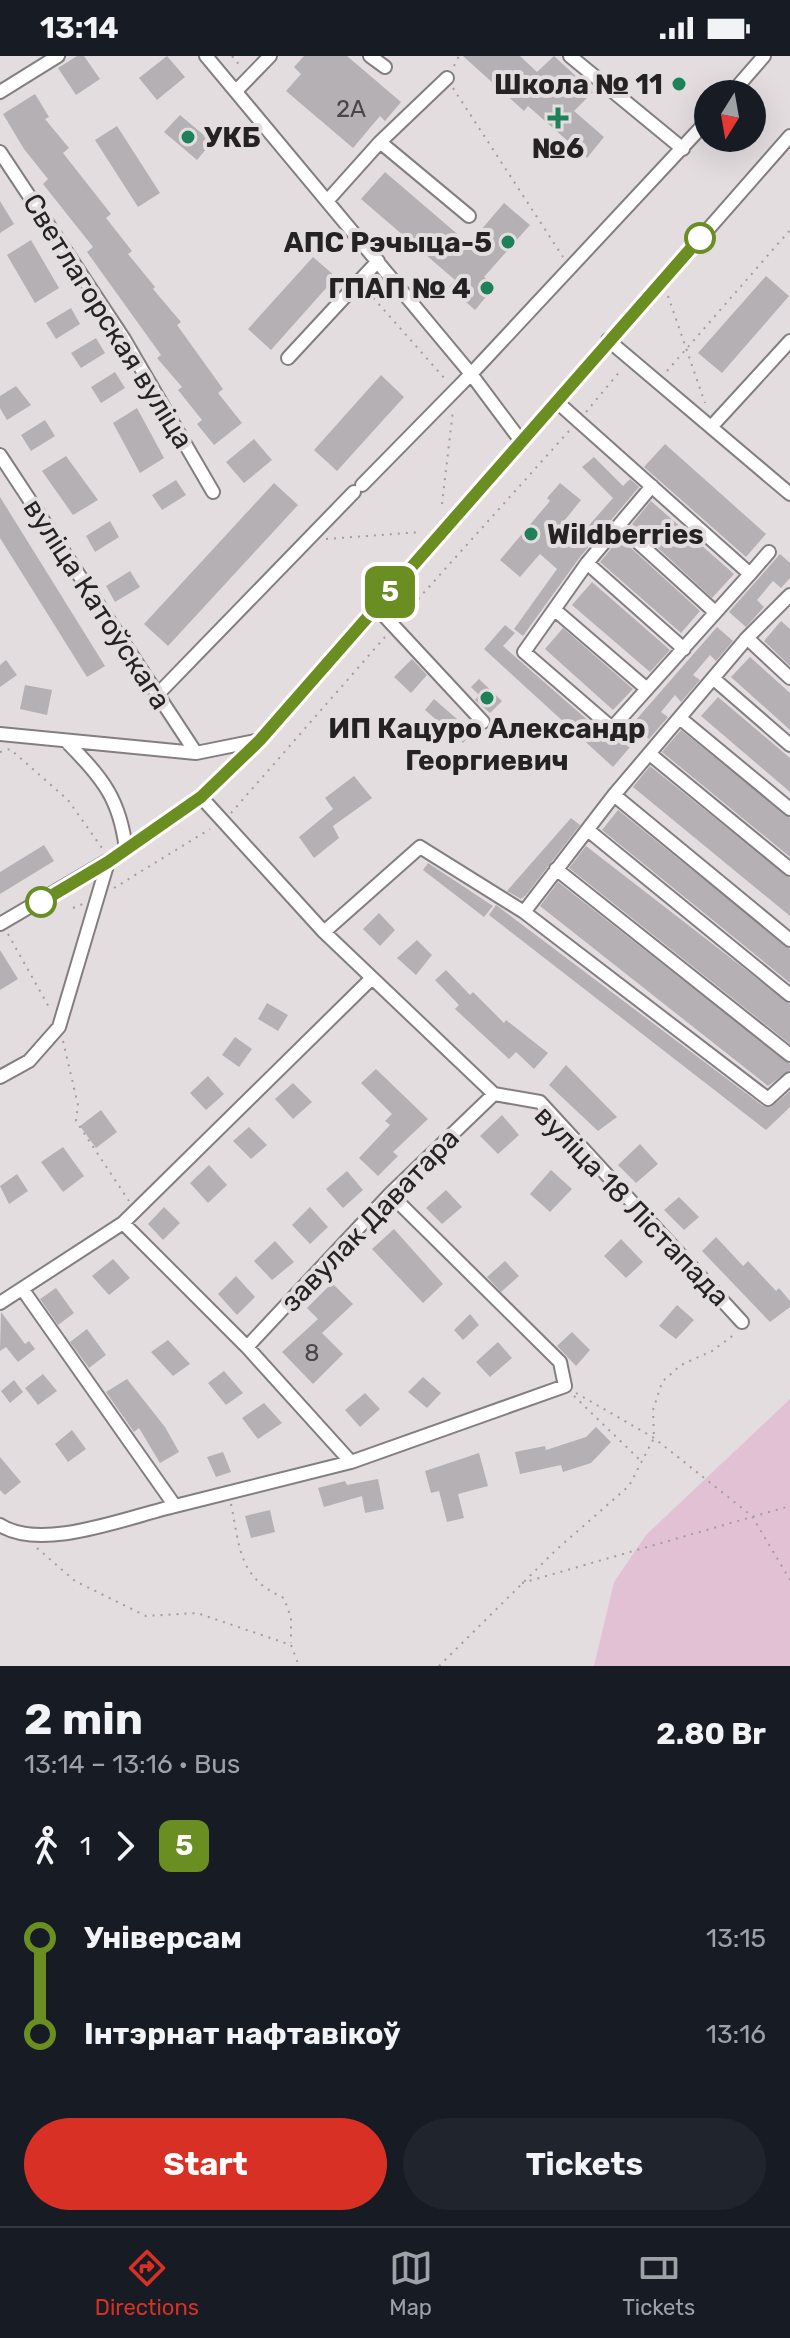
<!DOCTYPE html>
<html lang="en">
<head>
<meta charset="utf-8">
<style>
  body { margin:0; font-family:Rubik,sans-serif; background:#20242c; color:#f1f3f6; height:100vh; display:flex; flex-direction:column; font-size:30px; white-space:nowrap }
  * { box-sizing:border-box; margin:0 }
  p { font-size:26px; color:#9ea1a6 }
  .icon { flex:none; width:44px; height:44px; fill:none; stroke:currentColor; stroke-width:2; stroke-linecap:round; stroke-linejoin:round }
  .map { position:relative; height:1610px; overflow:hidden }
  .panel { display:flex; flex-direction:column; background:#171b24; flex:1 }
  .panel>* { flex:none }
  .badge { padding:0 16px; border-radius:12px; font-size:28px; line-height:52px }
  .needle { width:52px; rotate:191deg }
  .controls { position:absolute; left:694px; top:24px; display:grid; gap:16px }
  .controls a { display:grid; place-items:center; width:72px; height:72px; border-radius:50%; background:#171b24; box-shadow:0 8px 32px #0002; font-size:40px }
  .map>.badge { position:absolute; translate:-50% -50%; box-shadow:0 0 0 4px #fff }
  .legs { display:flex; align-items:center; gap:12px; height:88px; padding:0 24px; font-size:26px }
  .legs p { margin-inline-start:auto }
  .head { display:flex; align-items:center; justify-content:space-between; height:136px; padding:0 24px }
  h1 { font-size:44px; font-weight:700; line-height:60px }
  .primary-button { display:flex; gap:16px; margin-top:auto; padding:16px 24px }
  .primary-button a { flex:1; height:92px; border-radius:48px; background:#d93025; color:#fff; font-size:32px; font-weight:700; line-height:92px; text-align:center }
  .primary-button a+a { background:#20242c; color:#f1f3f6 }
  ul { padding:0 24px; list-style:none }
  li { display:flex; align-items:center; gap:28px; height:96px; font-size:30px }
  li i { display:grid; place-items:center; width:12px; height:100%; margin:0 10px; background:currentColor }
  li i::after { content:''; width:20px; height:20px; margin:-10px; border:6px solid; border-radius:50%; background:#171b24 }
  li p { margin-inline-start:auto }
  li:first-child i { background:linear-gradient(#0000 50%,currentColor 0) }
  li:last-child i { background:linear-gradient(currentColor 50%,#0000 0) }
  .status { display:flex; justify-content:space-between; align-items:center; height:56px; padding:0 40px; background:#171b24; direction:ltr }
  .status svg { height:22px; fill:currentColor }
  .dock { display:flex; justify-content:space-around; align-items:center; height:112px; border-top:2px solid #363941; background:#171b24; font-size:22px; color:#9ea1a6 }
  .dock a { display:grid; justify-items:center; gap:4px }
  .dock .active { color:#d93025 }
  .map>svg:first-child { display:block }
</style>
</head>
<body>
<div class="status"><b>13:14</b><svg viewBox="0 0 49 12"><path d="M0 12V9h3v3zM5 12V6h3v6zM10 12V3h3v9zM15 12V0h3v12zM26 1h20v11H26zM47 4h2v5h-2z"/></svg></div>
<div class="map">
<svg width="790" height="1610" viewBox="0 0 790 1610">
  <rect width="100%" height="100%" fill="#e3dde0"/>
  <path fill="#e3c1d5" d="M790,1343v267h-196l20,-84 32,-47z"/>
  <path fill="#b5b0b3" d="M77,0h7l16,23 -24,16 -18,-27z
    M167,0l18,21 -28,23 -18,-22z
    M304,0h43l54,46 -16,19 -5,-5 -27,32 -67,-57 15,-17 -7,-7z
    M463,0h57l17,16 17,-16 39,36 -19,19 30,26 -17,21 -59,-52 -4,5z
    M35,38l14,23 -4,2 24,29 -6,5 48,61 -5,4 26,33 -4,3 27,33 -2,2 28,33 -4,3 46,64 -5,4 24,30 -28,22 -17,-21 5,-4 -24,-30 4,-3 -25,-29 4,-3 -74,-103 6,-5 -50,-63 5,-5 -24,-30 -21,-35z
    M180,59l32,27 -15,18 -33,-28z
    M117,70l43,67 -22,14 -43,-67z
    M385,116l84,72 35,-41 26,22 -46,52 11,9 -20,24 -26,-23 6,-7 -94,-81z
    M0,145l14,23 -14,9z
    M31,184l28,48 -24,15 -28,-48z
    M313,201l23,20 -65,73 -23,-21z
    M766,220l23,20 -67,77 -24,-20z
    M71,252l9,16 -24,15 -10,-16z
    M96,282l9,15 -24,15 -10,-15z
    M115,316l10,16 -24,15 -10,-16z
    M381,319l23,22 -67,74 -23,-21z
    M16,330l15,19 -24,15 -7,-12v-12z
    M137,352l27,50 -24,15 -27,-50z
    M45,364l10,16 -24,15 -10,-16z
    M254,383l18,21 -28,23 -18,-21z
    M665,388l101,90 -20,23 -102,-90z
    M66,400l32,44 -25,15 -31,-44z
    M594,401l29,29 7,-7 9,8 -59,70 -57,79 -9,-7 43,-60 -17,-15 -20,23 -20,-17 50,-59 -3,-3 13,-15 21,17 -21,26 16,14 37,-42 -31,-31z
    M176,424l10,15 -24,15 -10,-15z
    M274,427l24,22 -130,141 -24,-22z
    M0,441l105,169 -18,11 -87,-139z
    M651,445l83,73 -22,24 -80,-74z
    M110,465l9,16 -24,15 -9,-16z
    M620,482l80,73 -19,22 -81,-71z
    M780,498l10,9v15l-9,10 -8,-7 -16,19 7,7 -18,20 -17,-15z
    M130,515l10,16 -25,15 -9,-16z
    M592,526l78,68 -20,22 -78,-67z
    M781,565l9,8v37l-26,-25z
    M505,569l10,8 -12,13 112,98 102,-117 16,14 -17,20 -6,-6 -17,20 7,5 -19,22 -6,-7 -14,17 7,5 -19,22 -7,-6 -29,34 -129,-118z
    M563,572l70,61 -20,21 -68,-61z
    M750,601l40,36v37l-59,-53z
    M412,603l15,16 -16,18 -17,-16z
    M6,604l11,15 -17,12v-22z
    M479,623l23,22 -12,12 -15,-13 4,-5 -8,-8z
    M25,629l27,5 -5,25 -27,-6z
    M718,641l72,61v34l-89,-76z
    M434,643l38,33 -9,11 -38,-33z
    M681,674l109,88v39l-128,-105z
    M650,710l140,112v38l-157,-129z
    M354,720l18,22 -39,28 6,12 -25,20 -15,-21 34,-28 -8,-11z
    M618,754l172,139v34l-188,-153z
    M571,762l9,7 -54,70 -5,4 -14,-8z
    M44,789l10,16 -54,33v-22z
    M586,790l204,158v40l-221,-176z
    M428,807l65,43 -9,11 -61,-47z
    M558,826l232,182v6l-22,16 -228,-180z
    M496,849l267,201 8,1 19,-16v16l-24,23 -277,-215z
    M379,857l16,17 -15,16 -17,-17z
    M417,884l15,15 -16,20 -19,-17z
    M0,894l18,29 -18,11z
    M446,914l24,25 3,-3 31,31 2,-3 42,33 -14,16 -18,-17 -7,7 -54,-50 4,-4 -24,-25z
    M267,947l21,12 -10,16 -20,-12z
    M235,981l17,12 -13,18 -17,-12z
    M566,1009l51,52 -19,14 -49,-46z
    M376,1013l52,50 -35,33 5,4 -20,20 -19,-18 31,-33 -5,-4 7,-7 -31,-31z
    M208,1020l16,18 -18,16 -16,-17z
    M293,1027l19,19 -19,17 -18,-20z
    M101,1054l16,22 -21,16 -16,-22z
    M502,1059l17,20 -21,19 -18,-18z
    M249,1071l18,18 -16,14 -18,-18z
    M640,1088l18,20 -22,19 -18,-18z
    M63,1091l21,29 -21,16 -22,-30z
    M209,1109l18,20 -19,18 -18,-20z
    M551,1114l21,19 -22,23 -20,-18z
    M347,1115l16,19 -20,18 -17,-19z
    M17,1118l11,17 -19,13 -9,-18z
    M446,1134l16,17 -20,17 -16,-16z
    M679,1141l20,20 -15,13 -20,-20z
    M164,1151l16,16 -17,17 -15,-16z
    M310,1151l18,20 -18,17 -18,-19z
    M394,1173l49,55 -20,19 -51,-54z
    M716,1181l27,29 5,-5 28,30 3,-3 11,13v6l-20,15 -68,-71z
    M621,1183l22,23 -17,16 -22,-22z
    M275,1185l19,21 -22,18 -18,-19z
    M113,1203l17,19 -21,17 -17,-19z
    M505,1205l14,15 -18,16 -14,-15z
    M236,1220l19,21 -18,18 -19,-21z
    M332,1227l21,21 -31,29 21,21 -30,30 -31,-32 36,-33 -11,-11z
    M56,1232l18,25 -16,12 -18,-26z
    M677,1249l17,15 -18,19 -17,-13z
    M1,1256l24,32 4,-3 6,8 -17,13 -12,-15 -6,4z
    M470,1258l9,11 -16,15 -9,-10z
    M87,1273l19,26 -17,13 -19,-26z
    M572,1276l18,18 -14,16 -19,-20z
    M168,1284l22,24 -17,12 -22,-24z
    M498,1286l14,16 -22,19 -14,-15z
    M224,1315l19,22 -17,12 -18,-22z
    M43,1318l14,17 -19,14 -13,-17z
    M423,1321l18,16 -14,15 -19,-16z
    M127,1323l38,48 14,25 -19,11 -21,-35 -5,4 -28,-40z
    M14,1324l9,12 -13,11 -9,-12z
    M365,1337l15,16 -20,18 -15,-17z
    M264,1347l18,20 -24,16 -16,-21z
    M596,1371l15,15 -20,21 -28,9 -2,-7 -41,9 -5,-22 30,-6 1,4 40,-13z
    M72,1374l14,19 -18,13 -13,-18z
    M223,1396l8,20 -15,5 -9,-20z
    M479,1397l9,33 -30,8 6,24 -17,4 -8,-31 -8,2 -6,-22z
    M0,1401l21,25 -16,13 -5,-5z
    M378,1423l6,30 -19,4 -3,-17 -38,11 -6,-19 27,-7 2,4z
    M270,1454l5,22 -24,6 -6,-22z"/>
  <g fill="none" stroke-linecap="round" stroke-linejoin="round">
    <defs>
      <path id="minor" d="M206,0l265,318 50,67
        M370,0l15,11
        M570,0l113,93
        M236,35l34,-35
        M0,36l58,-36
        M731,38l33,-38
        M380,86l89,74
        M0,96l124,187 89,153
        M328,144l52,-58 67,-64
        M608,284l182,154
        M288,302l90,-97
        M556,345l194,173 -138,154 -88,-76 63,-89 65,-77
        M712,370l78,-85
        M0,399l196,298
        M362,429l109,-111 237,-254
        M619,469l96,87
        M587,507l97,86
        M750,518l19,-22
        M790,539l-43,43 -133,157 -90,117 244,187 22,-20
        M377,552l106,114
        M555,554l92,79
        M747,582l43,40
        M714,623l76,66
        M156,640l198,-204
        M681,663l109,90
        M0,678l196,19 64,-13
        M67,686c35,36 53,56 59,108
        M651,699l139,114
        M614,739l176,145
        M201,741l123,135 170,162 46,8 202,220
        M589,775l201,164
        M556,813l234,186
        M0,868l126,-74 75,-53 59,-57 530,-604
        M324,876l96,-85 104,65
        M0,1021l29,-16 30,-34 49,-165
        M123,1167l124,124 104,115 214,-76 -5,-24 -170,-168
        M23,1234l152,216 176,-44
        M0,1247l123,-80 249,-245
        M247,1291l143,-153 104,-100
        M0,1469c42,27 128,-8 175,-19"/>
    </defs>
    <use href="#minor" stroke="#837e81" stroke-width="16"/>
    <path stroke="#a29d9f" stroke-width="2" stroke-dasharray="2 6" stroke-linecap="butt" d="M232,0l9,11
      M454,10l5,-10
      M453,32l110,169
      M368,236l78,88
      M668,240l37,107
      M667,315l123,-141
      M586,356l35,-42
      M442,448l11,-94
      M326,483l95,-7
      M402,561l167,-186
      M0,696l10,-3 58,51 34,48
      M231,757l154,-176
      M114,832l96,-59
      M73,852l10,-4
      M47,857l4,6
      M8,878l42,75
      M63,985l15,64 -2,16 53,80
      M576,1337l78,45 98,78 38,64
      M574,1340l67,65
      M231,1448c9,43 7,74 53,94l7,20v25
      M37,1492l38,33 71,35 51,-3 94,32 8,21
      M522,1527l268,-77
      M439,1610l117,-116 73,-64 25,-48 -1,-28 9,-28 19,-17 31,-14 23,-17"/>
    <use href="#minor" stroke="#fff" stroke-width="12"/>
  </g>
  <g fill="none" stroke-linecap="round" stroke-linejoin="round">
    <defs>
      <path id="line-1" d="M41,846l67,-40 93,-65 59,-57 440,-502"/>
    </defs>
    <use href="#line-1" stroke="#fff" stroke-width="18"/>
    <use href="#line-1" stroke="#6b8e23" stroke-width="12"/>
  </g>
  <g fill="#1e815a" stroke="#e3dde0" stroke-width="3">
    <circle cx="679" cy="28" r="8"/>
    <path d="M554 50h8v8h8v8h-8v8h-8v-8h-8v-8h8z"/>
    <circle cx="188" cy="81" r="8"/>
    <circle cx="508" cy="186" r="8"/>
    <circle cx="487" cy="232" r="8"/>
    <circle cx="531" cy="478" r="8"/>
    <circle cx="487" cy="642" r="8"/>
  </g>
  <g fill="#fff" stroke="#6b8e23" stroke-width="4">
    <circle cx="700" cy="182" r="14"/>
    <circle cx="41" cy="846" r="14"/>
  </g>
  <g text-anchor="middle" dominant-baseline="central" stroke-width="8" stroke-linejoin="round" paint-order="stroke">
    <g font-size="24" fill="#484647">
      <text x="351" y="53">2А</text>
      <text x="312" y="1297">8</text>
    </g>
    <g font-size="28" font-weight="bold" fill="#242223" stroke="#e3dde0" text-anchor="end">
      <text x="663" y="28">Школа № 11</text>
      <text x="204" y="81" text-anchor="start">УКБ</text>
      <text x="558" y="92" text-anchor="middle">№6</text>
      <text x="492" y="186">АПС Рэчыца-5</text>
      <text x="471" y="232">ГПАП № 4</text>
      <text x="547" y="478" text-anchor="start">Wildberries</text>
      <text x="487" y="672" text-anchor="middle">ИП Кацуро Александр<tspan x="487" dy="32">Георгиевич</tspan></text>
    </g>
    <g font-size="28" fill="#242223" stroke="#e3dde0">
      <text transform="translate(108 265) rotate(58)">Светлагорская вуліца</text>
      <text transform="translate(97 548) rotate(57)">вуліца Катоўскага</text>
      <text transform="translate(632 1150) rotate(46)">вуліца 18 Лістапада</text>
      <text transform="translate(370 1164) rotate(-46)">завулак Даватара</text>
    </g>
  </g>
</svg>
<div class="controls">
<a><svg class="needle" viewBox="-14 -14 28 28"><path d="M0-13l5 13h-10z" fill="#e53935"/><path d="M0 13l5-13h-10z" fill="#9ea1a6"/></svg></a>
</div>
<b class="badge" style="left:390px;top:536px;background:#6b8e23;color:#fff">5</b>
</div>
<section class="panel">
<div class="head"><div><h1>2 min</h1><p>13:14 – 13:16 · Bus</p></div><b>2.80 Br</b></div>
<div class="legs"><svg class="icon" aria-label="walk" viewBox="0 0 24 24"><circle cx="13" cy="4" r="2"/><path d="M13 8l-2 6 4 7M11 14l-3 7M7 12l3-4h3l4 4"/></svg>1<svg class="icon" aria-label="forward" viewBox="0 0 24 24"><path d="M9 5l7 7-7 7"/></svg><b class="badge" style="background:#6b8e23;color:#fff">5</b></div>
<ul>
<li><i style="color:#6b8e23"></i><b>Універсам</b><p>13:15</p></li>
<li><i style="color:#6b8e23"></i><b>Інтэрнат нафтавікоў</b><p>13:16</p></li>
</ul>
<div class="primary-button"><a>Start</a><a>Tickets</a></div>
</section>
<nav class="dock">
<a class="active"><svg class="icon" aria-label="directions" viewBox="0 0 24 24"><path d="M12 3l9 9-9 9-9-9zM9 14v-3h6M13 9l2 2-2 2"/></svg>Directions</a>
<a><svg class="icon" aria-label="map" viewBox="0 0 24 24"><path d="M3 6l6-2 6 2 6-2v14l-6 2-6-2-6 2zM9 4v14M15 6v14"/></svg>Map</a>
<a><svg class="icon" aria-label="tickets" viewBox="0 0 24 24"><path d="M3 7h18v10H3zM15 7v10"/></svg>Tickets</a>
</nav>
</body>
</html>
